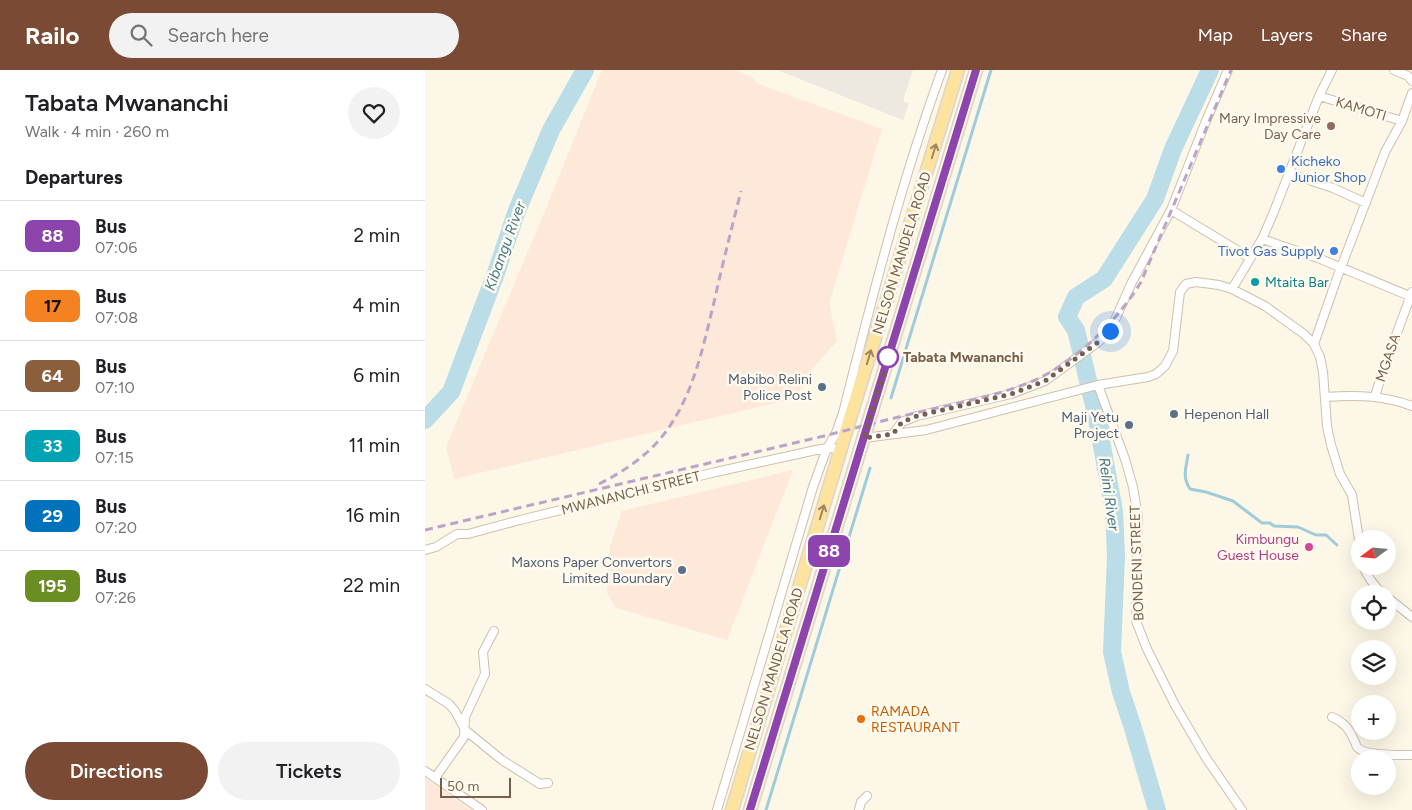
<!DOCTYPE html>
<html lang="en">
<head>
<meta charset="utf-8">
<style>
  body { margin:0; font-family:Figtree,sans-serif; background:#f2f2f2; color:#202124; height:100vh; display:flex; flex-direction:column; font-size:19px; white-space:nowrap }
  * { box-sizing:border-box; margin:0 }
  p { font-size:16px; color:#757577 }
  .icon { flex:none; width:28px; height:28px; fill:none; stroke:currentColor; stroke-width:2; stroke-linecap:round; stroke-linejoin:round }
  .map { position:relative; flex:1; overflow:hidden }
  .sheet { display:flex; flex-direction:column; background:#fff; width:425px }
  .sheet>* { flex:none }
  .badge { padding:0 10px; border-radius:8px; font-size:18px; line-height:32px }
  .needle { width:32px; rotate:254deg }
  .fabs { position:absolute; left:926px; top:460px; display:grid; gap:10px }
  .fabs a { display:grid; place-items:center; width:45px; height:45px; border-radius:50%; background:#fff; box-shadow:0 5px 20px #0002; font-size:25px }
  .scale { position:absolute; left:15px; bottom:12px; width:71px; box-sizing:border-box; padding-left:5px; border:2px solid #785f4a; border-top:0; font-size:14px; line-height:18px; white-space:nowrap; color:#785f4a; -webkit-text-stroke:4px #fffaee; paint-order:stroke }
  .you { position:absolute; width:25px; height:25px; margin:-12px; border:4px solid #fff; border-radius:50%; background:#1a73e8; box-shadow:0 0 0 8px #1a73e833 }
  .map>.badge { position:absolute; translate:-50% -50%; box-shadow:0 0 0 2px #fff }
  h2 { padding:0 25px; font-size:19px; line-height:45px }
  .round { display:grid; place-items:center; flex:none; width:52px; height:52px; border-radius:26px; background:#f2f2f2 }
  .headline { display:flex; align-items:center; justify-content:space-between; height:85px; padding:0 25px }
  h1 { font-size:24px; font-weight:600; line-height:38px }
  .action { display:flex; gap:10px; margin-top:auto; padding:10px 25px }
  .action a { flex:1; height:58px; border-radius:30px; background:#7b4a34; color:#fff; font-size:20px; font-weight:600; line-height:58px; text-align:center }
  .action a+a { background:#f2f2f2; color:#202124 }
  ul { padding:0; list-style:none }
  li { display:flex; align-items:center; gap:15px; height:70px; padding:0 25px; border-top:1px solid #e0e0e0 }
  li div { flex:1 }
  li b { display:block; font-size:19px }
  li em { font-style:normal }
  li .badge { min-width:55px; font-weight:700; text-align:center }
  header { display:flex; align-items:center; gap:30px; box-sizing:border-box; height:70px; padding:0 25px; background:#7b4a34; color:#fff }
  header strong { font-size:24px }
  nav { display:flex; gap:28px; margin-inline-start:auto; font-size:18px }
  .search { width:350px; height:45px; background:#f2f2f2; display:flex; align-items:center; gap:12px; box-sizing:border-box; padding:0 18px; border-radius:28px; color:#757577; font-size:19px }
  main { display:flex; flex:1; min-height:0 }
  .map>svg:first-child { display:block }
</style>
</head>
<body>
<header>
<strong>Railo</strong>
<div class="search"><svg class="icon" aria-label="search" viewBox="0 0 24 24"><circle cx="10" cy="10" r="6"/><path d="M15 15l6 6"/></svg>Search here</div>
<nav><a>Map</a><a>Layers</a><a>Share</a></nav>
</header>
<main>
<section class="sheet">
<div class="headline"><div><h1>Tabata Mwananchi</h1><p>Walk · 4 min · 260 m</p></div><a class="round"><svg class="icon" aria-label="heart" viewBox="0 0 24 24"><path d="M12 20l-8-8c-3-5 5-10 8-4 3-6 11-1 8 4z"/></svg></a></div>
<h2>Departures</h2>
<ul>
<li><span class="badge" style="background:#8e44ad;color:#fff">88</span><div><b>Bus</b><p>07:06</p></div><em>2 min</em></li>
<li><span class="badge" style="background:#f58220;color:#111">17</span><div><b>Bus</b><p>07:08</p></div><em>4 min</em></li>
<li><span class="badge" style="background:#8b5e3c;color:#fff">64</span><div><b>Bus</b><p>07:10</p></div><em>6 min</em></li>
<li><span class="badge" style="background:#00a3b4;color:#fff">33</span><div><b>Bus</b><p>07:15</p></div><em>11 min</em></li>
<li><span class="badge" style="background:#0072bc;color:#fff">29</span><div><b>Bus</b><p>07:20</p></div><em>16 min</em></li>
<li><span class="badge" style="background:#6b8e23;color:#fff">195</span><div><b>Bus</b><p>07:26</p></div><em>22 min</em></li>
</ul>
<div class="action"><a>Directions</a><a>Tickets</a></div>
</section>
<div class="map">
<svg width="987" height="740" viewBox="0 0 987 740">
  <rect width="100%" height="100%" fill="#fdf7e7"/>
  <path fill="#fee8da" d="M177,0h133l19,8 2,5 126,46 -53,174 8,38 -32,36 -8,21 -343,81 -8,-32 101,-241z
    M368,400l-66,170 -111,-32 -9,-15 3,-46 12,-36z
    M0,708l46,32h-46z"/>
  <path fill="#ede8e0" d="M352,0h136l-9,27v5l5,1 -6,17z"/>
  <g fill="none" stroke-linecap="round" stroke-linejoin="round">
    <path stroke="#a0cbda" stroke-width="3" d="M466,328l100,-328
      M0,344l2,3 -1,3
      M763,385c-2,13 -6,22 2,34l16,3 27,9 29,22h8l4,3 24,1 18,8h10l11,10
      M341,740l104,-342"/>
    <path stroke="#badde8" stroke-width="18" d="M0,350l26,-28 45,-119 20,-60 35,-83 34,-60
      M732,740l-24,-82 -12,-36 -9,-40 4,-96 -2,-45 -18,-97 -20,-84 -9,-13 9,-20 28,-18 51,-80 18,-50 37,-79"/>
    <defs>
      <path id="street" d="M969,0l14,6 4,5
        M894,26l83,25
        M863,103l45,15 33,15
        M746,140l79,48
        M837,169l56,19 94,39
        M807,219l30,-50 11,-25 46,-118 13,-26
        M889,274l23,-66 48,-126 17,-31 10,-28
        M673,315l27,74 8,28 5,30 -2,104 11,28 28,56 31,53 36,52
        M950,326l8,-25 29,-79
        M900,327c31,-2 58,-2 87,9
        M468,364l9,-12 15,-6 94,-22 34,-13 52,-38 13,-12 22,-49 39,-72 35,-89 22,-51
        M439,368l62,-8 172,-45 50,-8 8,-3 9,-8 8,-15 7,-59 6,-8 10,-2 23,3 13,4 33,17 39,28 10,10 6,13 3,15 4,54 4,19 9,29 12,21 8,51
        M0,480l11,-3 21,-13h11l52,-14 196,-48 100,-22 11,-2 14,1
        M938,496c5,12 11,20 20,28
        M962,527l25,20
        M0,619l24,15 6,7 10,19 37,30 38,24 8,-1
        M907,647c11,5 17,11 22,23 1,1 2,6 3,7 7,9 44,8 55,8
        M0,701l57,39
        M10,708l29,-41 1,-20 20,-43 -2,-22 11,-21
        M292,740l96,-323 14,-39 9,-15 7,-20c29,-115 58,-231 99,-343
        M434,740l2,-8 6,-6"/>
      <path id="primary" d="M307,740l119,-395 107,-345
        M325,740l226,-740"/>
    </defs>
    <use href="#street" stroke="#cfbfac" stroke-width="10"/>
    <use href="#primary" stroke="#dcd5d0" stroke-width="15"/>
    <use href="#street" stroke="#fff" stroke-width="8"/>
    <use href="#primary" stroke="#fde39e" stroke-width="12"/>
    <path stroke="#bba4c8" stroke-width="3" stroke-dasharray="8 5" stroke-linecap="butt" d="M174,414c22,-11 45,-26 61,-45 33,-39 43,-92 55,-141 8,-36 17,-71 26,-107
      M0,460l399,-94c32,-8 64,-17 96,-24 38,-9 77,-16 113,-31 42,-18 85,-61 108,-99l90,-212"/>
  </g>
  <defs><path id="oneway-shaft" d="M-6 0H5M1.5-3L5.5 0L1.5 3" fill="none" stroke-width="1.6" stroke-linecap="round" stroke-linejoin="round" transform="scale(1.25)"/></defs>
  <g stroke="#a08763">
    <use href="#oneway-shaft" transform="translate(509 81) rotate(-73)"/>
    <use href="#oneway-shaft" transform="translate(444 287) rotate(-73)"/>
    <use href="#oneway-shaft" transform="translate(397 442) rotate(-73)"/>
  </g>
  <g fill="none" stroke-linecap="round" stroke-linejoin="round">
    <defs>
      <path id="line" d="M325,740l226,-740"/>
    </defs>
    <use href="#line" stroke="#fff" stroke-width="11"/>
    <use href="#line" stroke="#8e44ad" stroke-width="8"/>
    <path stroke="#785f4a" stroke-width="5" stroke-dasharray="0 9" d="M463,287l2,-4 -26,85 29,-4 9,-12 15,-6 94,-22 34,-13 52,-38 13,-12"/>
  </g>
  <circle fill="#8d6e63" stroke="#fffaee" stroke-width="2" cx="906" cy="56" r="5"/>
  <g fill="#3f7fe0" stroke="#fffaee" stroke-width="2">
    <circle cx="856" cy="99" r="5"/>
    <circle cx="909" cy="181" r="5"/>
  </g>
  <circle fill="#0f9aa8" stroke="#fffaee" stroke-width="2" cx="830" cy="212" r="5"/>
  <circle fill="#fff" stroke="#8e44ad" stroke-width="2.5" cx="463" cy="287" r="10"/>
  <g fill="#5c6f8a" stroke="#fffaee" stroke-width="2">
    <circle cx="397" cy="317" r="5"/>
    <circle cx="749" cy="344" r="5"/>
    <circle cx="704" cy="355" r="5"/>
    <circle cx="257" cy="500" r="5"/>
  </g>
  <circle fill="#d1479c" stroke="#fffaee" stroke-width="2" cx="884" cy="477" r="5"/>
  <circle fill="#e8710a" stroke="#fffaee" stroke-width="2" cx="436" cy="649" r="5"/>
  <g text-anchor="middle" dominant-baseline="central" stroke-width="5" stroke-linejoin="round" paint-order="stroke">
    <g font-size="14" fill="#785f4a" stroke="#fffaee">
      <text transform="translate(936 39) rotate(17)">KAMOTI</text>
      <text transform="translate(477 183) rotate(-73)">NELSON MANDELA ROAD</text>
      <text transform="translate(963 288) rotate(-71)">MGASA</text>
      <text transform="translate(206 423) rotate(-14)">MWANANCHI STREET</text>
      <text transform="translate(712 493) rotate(-92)">BONDENI STREET</text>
      <text transform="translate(349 599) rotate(-73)">NELSON MANDELA ROAD</text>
    </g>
    <g font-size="14" fill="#785e54" stroke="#fffaee" text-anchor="end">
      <text x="896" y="48">Mary Impressive<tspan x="896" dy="16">Day Care</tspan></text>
    </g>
    <g font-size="14" fill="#366cbe" stroke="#fffaee" text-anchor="start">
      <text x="866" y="91">Kicheko<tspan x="866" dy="16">Junior Shop</tspan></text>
      <text x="899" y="181" text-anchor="end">Tivot Gas Supply</text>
    </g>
    <g font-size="14" fill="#0d838f" stroke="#fffaee" text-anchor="start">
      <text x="840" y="212">Mtaita Bar</text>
    </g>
    <g font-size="14" font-weight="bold" fill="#785f4a" stroke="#fffaee" text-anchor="start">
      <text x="478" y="287">Tabata Mwananchi</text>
    </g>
    <g font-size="14" fill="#4e5e75" stroke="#fffaee" text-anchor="end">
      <text x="387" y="309">Mabibo Relini<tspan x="387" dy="16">Police Post</tspan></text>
      <text x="759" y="344" text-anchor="start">Hepenon Hall</text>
      <text x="694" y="347">Maji Yetu<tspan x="694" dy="16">Project</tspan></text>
      <text x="247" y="492">Maxons Paper Convertors<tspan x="247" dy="16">Limited Boundary</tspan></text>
    </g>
    <g font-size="14" fill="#b23c85" stroke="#fffaee" text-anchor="end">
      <text x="874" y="469">Kimbungu<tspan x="874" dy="16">Guest House</tspan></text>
    </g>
    <g font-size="14" fill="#c56008" stroke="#fffaee" text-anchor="start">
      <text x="446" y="641">RAMADA<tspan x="446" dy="16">RESTAURANT</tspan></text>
    </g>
    <g font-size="15" font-style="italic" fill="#42798c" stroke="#fffaee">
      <text transform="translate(80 176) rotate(-70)">Kibangu River</text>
      <text transform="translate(684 424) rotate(82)">Relini River</text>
    </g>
  </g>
</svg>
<div class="fabs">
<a><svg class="needle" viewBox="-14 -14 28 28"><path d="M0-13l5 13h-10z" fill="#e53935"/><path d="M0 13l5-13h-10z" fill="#757577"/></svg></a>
<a><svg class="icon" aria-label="locate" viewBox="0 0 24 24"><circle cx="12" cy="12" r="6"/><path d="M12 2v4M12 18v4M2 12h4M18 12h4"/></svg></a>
<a><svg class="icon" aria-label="layers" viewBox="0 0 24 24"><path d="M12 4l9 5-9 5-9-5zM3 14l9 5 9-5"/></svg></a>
<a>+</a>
<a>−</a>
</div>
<div class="scale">50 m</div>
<div class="you" style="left:685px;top:261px"></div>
<b class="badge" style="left:404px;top:481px;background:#8e44ad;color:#fff">88</b>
</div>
</main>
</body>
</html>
